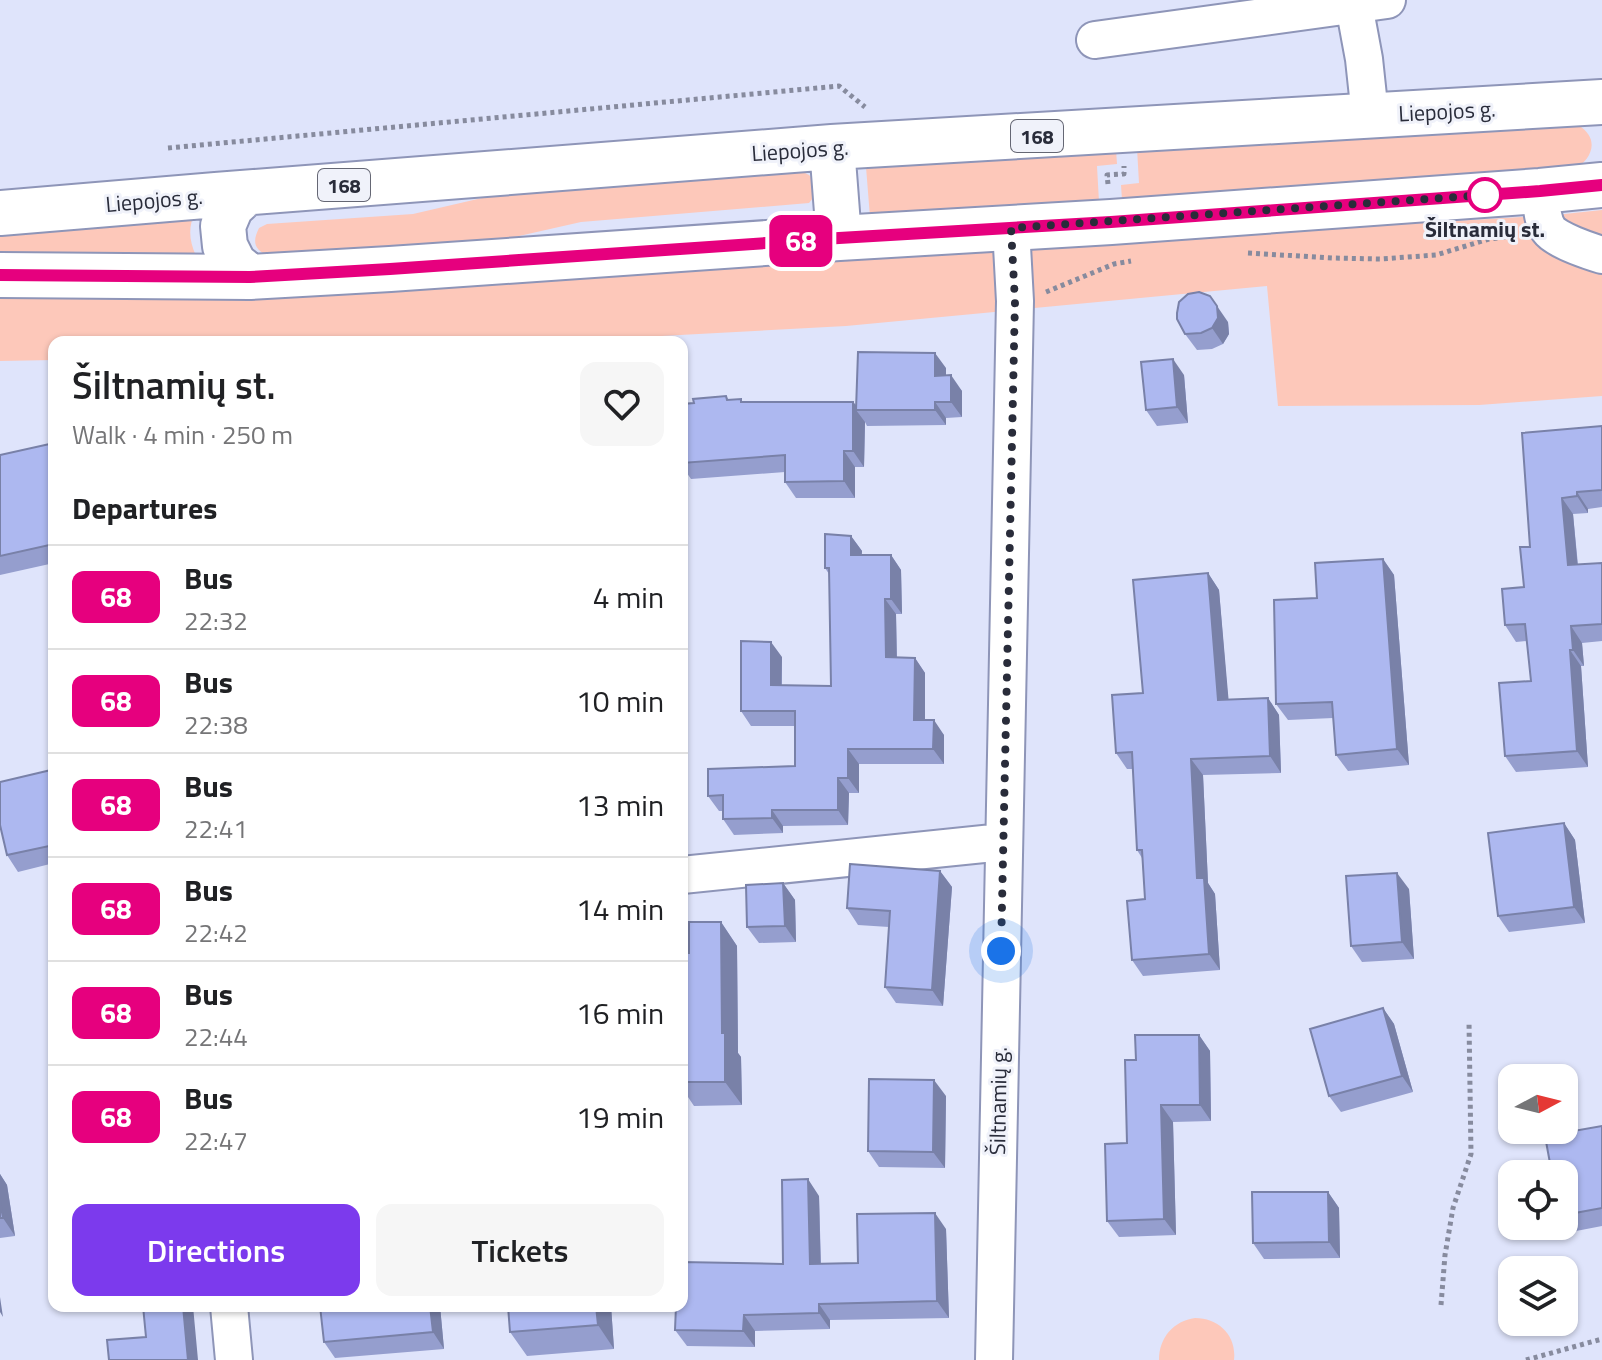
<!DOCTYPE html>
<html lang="en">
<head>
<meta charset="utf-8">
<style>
  body { margin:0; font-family:"Titillium Web",sans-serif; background:#f6f6f6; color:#202124; height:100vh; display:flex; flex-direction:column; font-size:30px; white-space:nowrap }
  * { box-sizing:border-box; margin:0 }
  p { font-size:26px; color:#757577 }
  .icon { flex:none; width:44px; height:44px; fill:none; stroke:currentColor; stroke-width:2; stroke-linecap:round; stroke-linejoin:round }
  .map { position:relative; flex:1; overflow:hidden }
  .drawer { position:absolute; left:48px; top:336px; width:640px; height:976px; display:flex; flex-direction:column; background:#fff; border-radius:16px; box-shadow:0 2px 6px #0004 }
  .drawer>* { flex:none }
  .badge { padding:0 16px; border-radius:12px; font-size:28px; line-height:52px }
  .needle { width:52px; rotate:83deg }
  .tools { position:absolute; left:1498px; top:1064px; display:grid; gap:16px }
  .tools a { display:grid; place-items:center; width:80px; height:80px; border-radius:16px; background:#fff; box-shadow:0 2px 6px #0004; font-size:40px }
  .you { position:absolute; width:40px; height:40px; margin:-20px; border:6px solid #fff; border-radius:50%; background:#1a73e8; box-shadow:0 0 0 12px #1a73e833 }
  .map>.badge { position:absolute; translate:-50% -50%; box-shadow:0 0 0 4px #fff }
  h2 { padding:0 24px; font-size:30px; line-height:72px }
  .round { display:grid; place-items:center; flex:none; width:84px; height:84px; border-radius:16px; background:#f6f6f6 }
  .overview { display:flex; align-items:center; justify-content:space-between; height:136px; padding:0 24px }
  h1 { font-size:38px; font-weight:600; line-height:60px }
  .button { display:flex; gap:16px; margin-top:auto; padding:16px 24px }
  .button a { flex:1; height:92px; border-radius:16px; background:#7c3aed; color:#fff; font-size:32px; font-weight:600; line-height:92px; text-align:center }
  .button a+a { background:#f6f6f6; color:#202124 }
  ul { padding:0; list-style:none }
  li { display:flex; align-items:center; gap:24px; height:104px; padding:0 24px; border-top:2px solid #e0e0e0 }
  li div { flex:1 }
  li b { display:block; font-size:30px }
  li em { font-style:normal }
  li .badge { min-width:88px; font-weight:700; text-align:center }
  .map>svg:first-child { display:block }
</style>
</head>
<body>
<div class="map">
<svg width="1602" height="1360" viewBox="0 0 1602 1360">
  <rect width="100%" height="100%" fill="#dfe4fb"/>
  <path fill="#fdc8ba" d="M1578,125c22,13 15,34 -4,44l-452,31 -1,-15 18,-2 -2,-35z
    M1116,150l1,14 -20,2 2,36 -229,15 -4,-50z
    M801,171l8,4 5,5v17l-5,6 -228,19 -88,20 -224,14c-15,-6 -17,-14 -10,-28l8,-4 146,-10 104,-24z
    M1602,210v186l-123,9 -201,1 -11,-120 -421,40 -297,16h-495v18l-54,1v-68l1337,-65 218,-13z
    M195,212c-7,16 -6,28 1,44l-196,-3v-25z
    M1195,1318c24,0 42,18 39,42h-75c0,-23 15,-39 36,-42z"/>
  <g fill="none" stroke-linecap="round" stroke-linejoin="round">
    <defs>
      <path id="minor" d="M1354,5l10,54 6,56
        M1095,40l292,-40
        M1540,191c2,12 1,28 9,39 7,10 40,21 53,25
        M682,875l321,-33
        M229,1306l5,54
        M994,1360l21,-1059 -4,-73"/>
      <path id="primary" d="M832,147l7,91
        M246,193l-15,14 -8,19 2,20 9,18 16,13
        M0,213l216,-18 616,-48 770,-45
        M0,275l250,2 140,-8 449,-31 272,-16 429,-31 62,-6"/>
    </defs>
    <use href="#minor" stroke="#8e95b8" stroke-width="40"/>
    <use href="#primary" stroke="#8e95b8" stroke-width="48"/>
    <path stroke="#878b9e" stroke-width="5" stroke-dasharray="4 4" stroke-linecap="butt" d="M168,148l671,-62 26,21
      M1108,184l-1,-9 17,-1v-8
      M1248,253l84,5 48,1 56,-4 53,-16 26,-3
      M1046,292l68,-28 17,-3
      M1441,1305l4,-50 8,-47 18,-54 -2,-132
      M1526,1360l76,-21"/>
    <use href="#minor" stroke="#fff" stroke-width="36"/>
    <use href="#primary" stroke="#fff" stroke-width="44"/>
  </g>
  <path fill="#959ece" d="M1228,322l1,12 -6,10 -11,5 -15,1 -12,-16z
    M946,368v7l16,16v26l-16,1v7l-79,1 -2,-4 -1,45h-9v31h-59l-11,-16v-10l-94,7 -9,-13v-62l12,-1 32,-7 3,4 14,2h110l4,4z
    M1184,375l4,48 -31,3 -11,-16z
    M1602,426v81l-14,2v4l-15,1 5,51 24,-2v78l-20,2 2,23h-3l7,101 -72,5 -11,-16 26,-75 -4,-40 -11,1 -11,-17 19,-38 6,-40z
    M54,443v120l-54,12v-120z
    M851,536l11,15 -1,4h30l10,15 1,44h-6l1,44h18l10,15v47l19,15v29h-85v29h-10l-1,32 -65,1v7l-49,2 -11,-16v-8h-4l-11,-15 87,-30v-40h-44l-10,-15 41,-54v28l49,1 -2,-112 -4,-6z
    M1383,559l11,16 15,190 -61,6 -12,-16 -3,-37 -45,2 -12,-16 41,-106z
    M1208,573l11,17 9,110 40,-2 11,17 2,58 -78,2 5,108 7,11 5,76 -77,6 -11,-16 13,-61 -3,-41 -5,-8 -4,-81h-6l-11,-16 27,-60z
    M54,774v89l-36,9 -11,-17z
    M1564,823l11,17 10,83 -76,9 -11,-16z
    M940,871l12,16 -9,119 -47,-3 -11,-16 4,-60 -31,-2 -11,-17z
    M783,883l12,17 1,42 -37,1 -12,-16z
    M1409,889l5,70 -52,3 -11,-16z
    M721,922l16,24 1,107 3,4 1,48 -48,1 -12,-18v-135h7z
    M1383,1008l11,16 19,68 -72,20 -12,-16z
    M1199,1035l11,16 1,70 -38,1 3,113 -57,2 -12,-16 20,-78 9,-83z
    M946,1096l-1,72 -66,-1 -11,-16z
    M1602,1126v100l-31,6 -7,-10v-48z
    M0,1174l7,11 8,51 -15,2z
    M1328,1192l11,16 1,50 -76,1 -11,-16z
    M819,1196l2,68 37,-1 88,-34 3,89 -119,2v9l-75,2v16l-68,-1 -12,-16 108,-66z
    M440,1306l4,43 -109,9 -11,-16z
    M508,1306h103l3,43 -87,7 -17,-24z"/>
  <path fill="#7981a8" d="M1217,306l11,16 1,12 -6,10 -11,-16z
    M935,353l11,15v23l-11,-15z
    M1173,359l11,16 4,48 -11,-16z
    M951,375l11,16v26l-11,-15z
    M853,402l7,8h-4l9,12 -1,45 -11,-16z
    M935,402l11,16v7l-11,-15z
    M844,451l11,16v31l-11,-17z
    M1577,492l11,17v4l-11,-17z
    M1562,498l11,16 6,67 -11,-16z
    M851,536l11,15 -1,20 -10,-16z
    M891,555l10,15 1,44 -11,-15z
    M1383,559l11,16 15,190 -12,-16z
    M1208,573l11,17 11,126 -12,-16z
    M885,599l11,15 1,59 -11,-16z
    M1571,626l11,17 2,23 -11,-16z
    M771,642l11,15 -1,44 -10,-16z
    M1570,650l11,16 7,101 -11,-16z
    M915,658l10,15v62l-11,-15z
    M1268,698l11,17 2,58 -11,-17z
    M934,720l10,15v29l-11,-15z
    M848,749l11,15v29l-11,-15z
    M1191,759l12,16 5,108 7,11 5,76 -11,-16 -12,-76z
    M838,778l11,15 -1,32 -10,-15z
    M772,810l11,16v7l-11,-15z
    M1564,823l11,17 10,83 -11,-16z
    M940,871l12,16 -9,119 -11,-16z
    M1397,873l12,16 5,70 -12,-17z
    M783,883l12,17 1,42 -11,-16z
    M721,922l16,24 1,107 3,4 1,48 -17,-23 -3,-49z
    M1383,1008l11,16 19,68 -11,-16z
    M1199,1035l11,16 1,70 -11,-16z
    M934,1080l12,16 -1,72 -12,-16z
    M1161,1105l12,17 3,113 -12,-16z
    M0,1174l7,11 8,51 -12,-18 -3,-17z
    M808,1179l11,17 2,84 -11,-16z
    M1328,1192l11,16 1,50 -11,-16z
    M935,1213l11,16 3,89 -12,-17z
    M0,1297l3,20 -3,-5z
    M819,1304l11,16v9l-11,-16z
    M183,1306h10l5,54h-10z
    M430,1306h10l4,43 -11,-17z
    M596,1306h15l3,43 -16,-24z
    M744,1315l11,16v16l-12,-16z"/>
  <path fill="#adb8f0" stroke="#7981a8" stroke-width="2" d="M1199,292l11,4 7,10 1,12 -6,10 -11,5 -16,1 -8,-15v-6l2,-11 9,-8z
    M858,352l77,1v23l16,-1v27h-16v8h-79z
    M1173,359l4,48 -31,3 -5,-48z
    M726,396l1,4 14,-1v3h112v49h-9v30l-59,1v-27l-103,8v-59l12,-1 -1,-4z
    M1602,426v64l-25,2v4l-15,2 6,67 34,-2v61l-31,2 2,24h-3l7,101 -72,5 -6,-73 32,-2 -6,-57 -20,1 -3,-36 22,-2 -4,-40h10l-8,-114z
    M54,443v101l-54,12v-101z
    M825,534l26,2v19h40v44h-6l1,58 29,1 -1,62h20l-1,29h-85v29h-10v32h-66v8l-49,1v-24l-15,1v-27l87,-3v-55h-54v-70l30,1v43l60,1 -2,-118h-4z
    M1383,559l14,190 -61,6 -4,-53 -56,2 -2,-104 43,-2 -2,-35z
    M1208,573l10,127 50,-2 2,58 -79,3 6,119h7l5,76 -77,6 -5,-59 18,-2 -3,-49h-5l-5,-98 -16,1 -4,-58 31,-2 -10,-113z
    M51,770l3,11v64l-47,10 -7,-30v-43z
    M1564,823l10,84 -76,9 -10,-83z
    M850,864l90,7 -8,119 -47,-3 5,-76 -43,-3z
    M1397,873l5,69 -51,4 -5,-70z
    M783,883l2,43 -38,1 -1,-42z
    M689,922h32l1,111h3v49h-43v-129h7z
    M1383,1008l19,68 -73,20 -19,-67z
    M1135,1035h64l1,70h-39l3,114 -57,2 -2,-77 22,-1 -2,-83h11z
    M869,1079l65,1 -1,72 -65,-1z
    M1602,1126v82l-38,7v-41h-12l-7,-38z
    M808,1179l2,85 48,-1 -1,-49 78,-1 2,88 -118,3v9l-75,2 -1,16 -68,-1 1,-24h6v-44l101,2 -1,-84z
    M1252,1192h76l1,50 -76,1z
    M0,1201l3,17h-3z
    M143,1306h40l5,54h-79l-2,-20 39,-3z
    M320,1306h110l3,26 -109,10z
    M508,1306h88l2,19 -88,7z"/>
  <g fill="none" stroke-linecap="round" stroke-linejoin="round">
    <defs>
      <path id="line" d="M0,275l250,2 140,-8 449,-31 272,-16 429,-31 62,-6"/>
    </defs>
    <use href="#line" stroke="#fff" stroke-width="18"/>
    <use href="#line" stroke="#e6007e" stroke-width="12"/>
    <path stroke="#292c3a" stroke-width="8" stroke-dasharray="0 14.4" d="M1001,951l14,-650 -4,-73 474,-33"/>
  </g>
  <circle fill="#fff" stroke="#e6007e" stroke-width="4" cx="1485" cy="195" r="16"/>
  <g text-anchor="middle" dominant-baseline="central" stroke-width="6" stroke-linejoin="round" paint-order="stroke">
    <g fill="#f0f2fa" stroke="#656774" stroke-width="2">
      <rect x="1011" y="120" width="52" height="32" rx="6"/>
      <rect x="318" y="169" width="52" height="32" rx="6"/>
    </g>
    <g font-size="20" font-weight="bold" fill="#292c3a">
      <text x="1037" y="136">168</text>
      <text x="344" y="185">168</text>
    </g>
    <g font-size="22" fill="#292c3a" stroke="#f0f2fa">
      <text transform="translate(1447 111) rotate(-3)">Liepojos g.</text>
      <text transform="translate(800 150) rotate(-4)">Liepojos g.</text>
      <text transform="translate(154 200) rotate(-5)">Liepojos g.</text>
      <text transform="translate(998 1101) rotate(-89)">Šiltnamių g.</text>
    </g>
    <g font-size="22" font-weight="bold" fill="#292c3a" stroke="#f0f2fa">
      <text x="1485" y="229">Šiltnamių st.</text>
    </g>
  </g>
</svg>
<div class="tools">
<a><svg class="needle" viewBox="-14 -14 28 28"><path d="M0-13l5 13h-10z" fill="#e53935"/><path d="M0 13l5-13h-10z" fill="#757577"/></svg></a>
<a><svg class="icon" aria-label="locate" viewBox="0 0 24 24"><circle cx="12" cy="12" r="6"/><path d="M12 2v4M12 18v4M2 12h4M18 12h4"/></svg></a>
<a><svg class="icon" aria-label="layers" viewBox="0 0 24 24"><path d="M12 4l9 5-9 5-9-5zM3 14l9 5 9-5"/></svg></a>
</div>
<div class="you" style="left:1001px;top:951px"></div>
<b class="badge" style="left:801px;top:241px;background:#e6007e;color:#fff">68</b>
<section class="drawer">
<div class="overview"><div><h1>Šiltnamių st.</h1><p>Walk · 4 min · 250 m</p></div><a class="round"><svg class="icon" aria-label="heart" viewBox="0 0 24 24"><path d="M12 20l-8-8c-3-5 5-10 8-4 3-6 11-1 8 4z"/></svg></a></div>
<h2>Departures</h2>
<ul>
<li><span class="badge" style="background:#e6007e;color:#fff">68</span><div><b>Bus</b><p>22:32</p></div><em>4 min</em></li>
<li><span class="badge" style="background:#e6007e;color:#fff">68</span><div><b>Bus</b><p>22:38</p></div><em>10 min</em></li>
<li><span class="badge" style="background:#e6007e;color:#fff">68</span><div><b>Bus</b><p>22:41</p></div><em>13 min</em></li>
<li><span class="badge" style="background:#e6007e;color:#fff">68</span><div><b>Bus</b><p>22:42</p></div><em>14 min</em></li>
<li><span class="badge" style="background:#e6007e;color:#fff">68</span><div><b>Bus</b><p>22:44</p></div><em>16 min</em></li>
<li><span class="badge" style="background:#e6007e;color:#fff">68</span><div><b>Bus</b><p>22:47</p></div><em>19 min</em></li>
</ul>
<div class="button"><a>Directions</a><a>Tickets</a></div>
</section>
</div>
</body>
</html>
